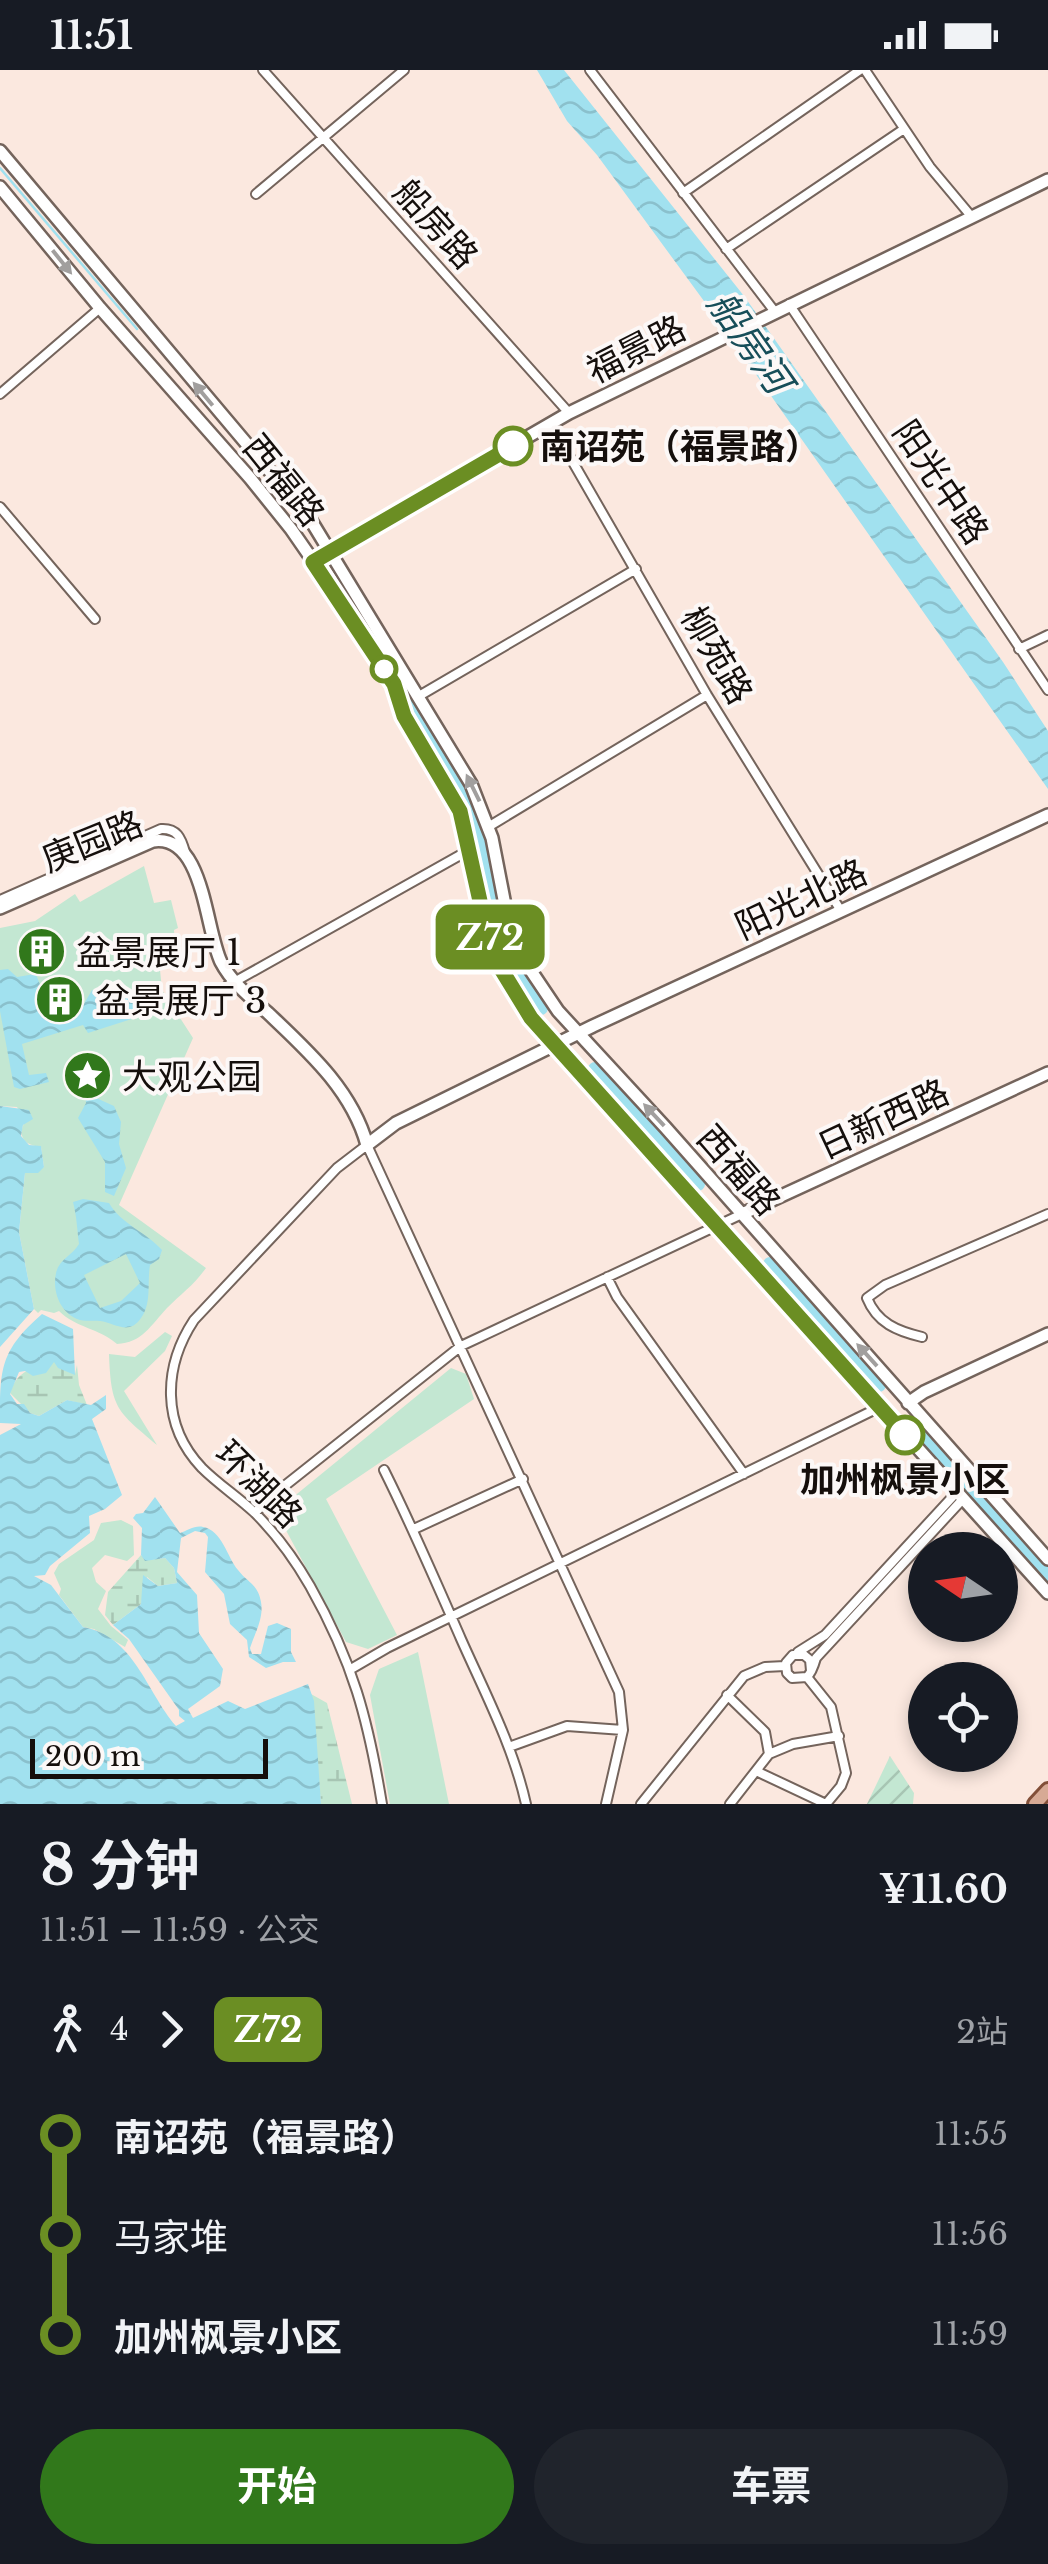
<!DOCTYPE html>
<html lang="zh">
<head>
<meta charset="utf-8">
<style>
  body { margin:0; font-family:"Libre Baskerville","Noto Sans SC",serif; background:#20242c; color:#f1f3f6; height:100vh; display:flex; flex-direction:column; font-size:38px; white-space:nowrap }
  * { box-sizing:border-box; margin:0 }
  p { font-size:32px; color:#9ea1a6 }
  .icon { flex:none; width:55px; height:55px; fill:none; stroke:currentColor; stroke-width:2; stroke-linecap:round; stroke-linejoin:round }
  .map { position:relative; height:1734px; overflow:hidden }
  .drawer { display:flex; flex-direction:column; background:#171b24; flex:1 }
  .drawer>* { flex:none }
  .badge { padding:0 20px; border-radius:15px; font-size:35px; line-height:65px }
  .needle { width:65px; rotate:283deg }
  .buttons { position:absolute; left:908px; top:1462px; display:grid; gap:20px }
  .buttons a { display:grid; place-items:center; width:110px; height:110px; border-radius:50%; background:#171b24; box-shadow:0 5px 15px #0003; font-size:50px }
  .scale { position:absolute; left:30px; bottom:25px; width:238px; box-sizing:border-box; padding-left:10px; border:5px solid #150f0c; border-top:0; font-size:28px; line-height:35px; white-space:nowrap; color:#150f0c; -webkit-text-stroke:8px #fcf8f7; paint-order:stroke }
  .map>.badge { position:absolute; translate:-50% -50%; box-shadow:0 0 0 5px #fff }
  .legs { display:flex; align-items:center; gap:15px; height:110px; padding:0 40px; font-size:32px }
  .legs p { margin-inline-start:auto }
  .summary { display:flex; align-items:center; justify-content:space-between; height:170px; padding:0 40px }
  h1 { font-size:55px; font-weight:700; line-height:75px }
  .button { display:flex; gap:20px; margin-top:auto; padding:20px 40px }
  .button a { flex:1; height:115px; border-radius:60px; background:#31781b; color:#fff; font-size:40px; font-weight:700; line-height:115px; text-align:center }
  .button a+a { background:#20242c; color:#f1f3f6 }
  ul { padding:0 40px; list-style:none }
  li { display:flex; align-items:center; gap:35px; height:100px; font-size:38px }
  li i { display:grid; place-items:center; width:15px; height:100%; margin:0 12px; background:currentColor }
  li i::after { content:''; width:25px; height:25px; margin:-12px; border:8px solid; border-radius:50%; background:#171b24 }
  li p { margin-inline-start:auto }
  li:first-child i { background:linear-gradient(#0000 50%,currentColor 0) }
  li:last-child i { background:linear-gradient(currentColor 50%,#0000 0) }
  .status { display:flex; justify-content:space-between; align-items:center; height:70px; padding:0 50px; background:#171b24; direction:ltr }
  .status svg { height:28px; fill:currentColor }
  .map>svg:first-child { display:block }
</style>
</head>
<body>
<div class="status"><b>11:51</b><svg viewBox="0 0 49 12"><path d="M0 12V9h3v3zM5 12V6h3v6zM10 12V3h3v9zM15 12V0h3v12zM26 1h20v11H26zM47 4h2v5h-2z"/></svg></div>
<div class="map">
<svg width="1048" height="1734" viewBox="0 0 1048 1734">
  <defs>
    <pattern id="wetland-marsh" width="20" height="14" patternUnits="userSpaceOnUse" patternTransform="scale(2.5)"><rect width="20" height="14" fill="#c3e7d2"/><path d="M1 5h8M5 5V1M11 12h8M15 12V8" fill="none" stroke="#a7c5b3"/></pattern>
    <pattern id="garden-furrows" width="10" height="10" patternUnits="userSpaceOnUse" patternTransform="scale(2.5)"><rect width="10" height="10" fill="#c3e7d2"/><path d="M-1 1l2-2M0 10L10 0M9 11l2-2" fill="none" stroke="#a7c5b3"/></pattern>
    <pattern id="water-waves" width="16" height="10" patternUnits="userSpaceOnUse" patternTransform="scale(2.5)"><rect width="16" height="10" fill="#a1e1ef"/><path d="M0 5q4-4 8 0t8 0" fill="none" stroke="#8ac0cc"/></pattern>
  </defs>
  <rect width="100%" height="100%" fill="#fbe8df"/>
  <path fill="#c3e7d2" d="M144,796l10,37 17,-3 7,28 -4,2 1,15 -17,4 4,41 31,48 -74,167 87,63c-12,17 -25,26 -39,40 -16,17 -25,35 -50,36 -18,-16 -41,-16 -58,-33l-5,2 -13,-3 -3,3 -4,-4 -15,-77 6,-59 19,-6 -3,-20c-15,-1 -25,-10 -16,-25l-8,-15 -17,-1v-178l35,-7 40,-27 5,8z
    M165,1262l7,4 -7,15 -41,40 33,54c-40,-34 -46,-36 -48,-91l26,3z
    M451,1298l15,6 8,25 -148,100 71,136 -29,14 -22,-7 -65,-121v-14z
    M121,1450l12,6 1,29 -7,6 -22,-6 -13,13 4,14 10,9 -8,18 13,17 17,14 -3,7 -31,-18 -11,-2 -24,-32 2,-6 -7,-16 5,-9 35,-24 7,-17z
    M418,1582l31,152h-59l-20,-109 9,-26z"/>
  <path fill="url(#wetland-marsh)" d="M55,1291l20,13 2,-9 2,20 8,20 -20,-5 -28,16 -9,-3 -20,-20c8,-24 22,-24 45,-32z
    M141,1485l5,5 19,-2 9,10 3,15 -19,3 -11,-9 -6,27 -28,21 -8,-10 3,-23z
    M311,1624l16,9 25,101h-31z"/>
  <path fill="url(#garden-furrows)" d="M890,1686l24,37 -1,11h-46z"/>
  <path fill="url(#water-waves)" fill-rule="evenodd" d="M537,0h27l180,226 259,366 45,69v58l-336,-477 -115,-157 -30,-34z
    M8,899l9,8 18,-3 2,3 16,40 28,-8 11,-19 22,10 16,-4 6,1 5,19 -53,17 -5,-8 -61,19 7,31 17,-2 3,9 -29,7 -6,-2 -14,-76v-41z
    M85,1023l29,13 7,16 -2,22 7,24 -12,28 -9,-4v-30l-27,-44 8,-15z
    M0,1036l29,4 4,9 -10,6 -2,11 8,9 12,1 3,21 -6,6h-13l-6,59 15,77 -34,38z
    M83,1129l26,4c12,21 37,29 53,47l-3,9 -9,6c-3,18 2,38 -9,53 -12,18 -26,5 -41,3 -8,-1 -15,1 -23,-2 -17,-7 -25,-28 -21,-46 3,-14 16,-17 23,-29 -2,-15 -2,-26 -6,-42zM126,1184l14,29 -19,18 -21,7 -16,-33z
    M42,1244l31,15 2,46 -17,-7 -4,-6 -8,11 -13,3 -8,-5 -6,1 -9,22 7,10h7l6,9 9,3 28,-16 24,5 15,-10v14l-14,10 30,76 -17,14 -16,7 1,17 -40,33 -5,9 -11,1 17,9 32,42c51,9 63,64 93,99l9,-5 -6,-5v-6l-50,-71 -16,-14 28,-21 2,-29 15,11 19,-3 -3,-15 -9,-10 -20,3 -4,-6 1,-27 -9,-10 3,-4 7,-1 12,-16 25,36c7,-2 15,-8 23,-6 19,3 24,30 35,43 9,12 20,14 23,32 3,16 -6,31 -11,46l2,6h9l7,-28 9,-3 14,6v23l5,10h-13l-17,6 -17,-11 -2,-17 -17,-16 -6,-30 -19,-22 3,-35 -3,-4 -10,-2 -14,7 -4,34 20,23 2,38 24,36 -3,17 -32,23 5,9 35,-17 17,8 63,-25 6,17 7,103h-321v-369l21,-11 -21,-1c0,-55 0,-72 42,-109z"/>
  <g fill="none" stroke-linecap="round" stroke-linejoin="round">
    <path stroke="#a1e1ef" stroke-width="2.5" d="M0,98l137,161"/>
    <path stroke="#a1e1ef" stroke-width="14" d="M413,635l59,103 33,134 14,35 22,31
      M595,999l103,115
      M770,1194l109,121
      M923,1363l125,141"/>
    <defs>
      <path id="street" d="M263,0l306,343
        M590,0l185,242
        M865,0l65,97 41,49
        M683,123l177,-123
        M256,124l148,-124
        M726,179l178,-120
        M789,234l259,386
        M0,324l100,-86
        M551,354l156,271 134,216
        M0,437l95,112
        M1019,579l29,-14
        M419,626l217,-127
        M488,757l219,-132
        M0,830l161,-71c16,-1 20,9 24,23
        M227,916l244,-137
        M607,1207l10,20 127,177
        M922,1267c-25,-6 -45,-14 -55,-39l18,-13 163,-71
        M384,1400c28,56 52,112 77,169 24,54 52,107 65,165
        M255,1443l13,-14 193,-153 281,-132
        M414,1459l109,-50
        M798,1582l27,-17 131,-142
        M351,1599l36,-21 493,-241
        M811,1601l-1,-11 -6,-5h-11l-7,8 1,10 5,5 15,-1c5,-5 7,-12 9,-19l146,-158
        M807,1607l24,30 15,66 -5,13 -15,18
        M727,1625l38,37 4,22
        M509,1677l58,-21 56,4
        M756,1701l70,33
        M382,1734c-14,-85 -29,-142 -72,-218 -15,-26 -34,-52 -55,-73 -17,-16 -37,-29 -53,-45 -41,-43 -39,-101 -8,-148l143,-152 30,-23 252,547 4,38 -17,74
        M641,1734l103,-128 21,-9 20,-1
        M730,1734l39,-50 24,-10 46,-8"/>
      <path id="secondary" d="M0,81l310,368 161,265 21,54 14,72 15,46 37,55 107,116 383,432
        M0,117l100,121 150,170 41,51 72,104 31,52 10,31 56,95 27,117 11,36 33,54 517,575
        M313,491l256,-148 479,-233
        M0,838l153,-67c51,-8 52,88 68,121 11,21 30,36 47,51 40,38 84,77 99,132l29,-22 197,-97 455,-211
        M742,1144l306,-141
        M908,1333l16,-11 124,-58"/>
      <path id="primary" d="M1035,1734l13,-14"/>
    </defs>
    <use href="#street" stroke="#74645c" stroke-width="12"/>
    <use href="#secondary" stroke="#74645c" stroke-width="16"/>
    <use href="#primary" stroke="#824f38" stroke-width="18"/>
    <use href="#street" stroke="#fff" stroke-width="8"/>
    <use href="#secondary" stroke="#fff" stroke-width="11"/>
    <use href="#primary" stroke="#d7aa95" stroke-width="12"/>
  </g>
  <defs><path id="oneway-solid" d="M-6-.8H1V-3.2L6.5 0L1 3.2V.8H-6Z" transform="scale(2.5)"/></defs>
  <g fill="#a19f9e">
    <use href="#oneway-solid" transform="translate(62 192) rotate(51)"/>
    <use href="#oneway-solid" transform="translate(203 324) rotate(-130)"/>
    <use href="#oneway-solid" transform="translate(473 718) rotate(-116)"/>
    <use href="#oneway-solid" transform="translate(654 1045) rotate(-133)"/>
    <use href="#oneway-solid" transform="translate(867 1285) rotate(-132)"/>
  </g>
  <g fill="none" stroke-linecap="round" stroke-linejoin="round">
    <defs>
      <path id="line-1" d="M513,376l-200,116 81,122 10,32 56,95 26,117 12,36 33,54 374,417"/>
    </defs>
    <use href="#line-1" stroke="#fff" stroke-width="22"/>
    <use href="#line-1" stroke="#6b8e23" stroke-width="15"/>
  </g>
  <defs>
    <symbol id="building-disc" viewBox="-11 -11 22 22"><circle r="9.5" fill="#31781b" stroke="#fcf8f7"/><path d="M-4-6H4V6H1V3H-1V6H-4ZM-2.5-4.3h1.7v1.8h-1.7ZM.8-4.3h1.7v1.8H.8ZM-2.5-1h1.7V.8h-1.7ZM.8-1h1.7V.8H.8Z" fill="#fff"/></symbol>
    <symbol id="sight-disc" viewBox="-11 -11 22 22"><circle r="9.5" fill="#31781b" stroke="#fcf8f7"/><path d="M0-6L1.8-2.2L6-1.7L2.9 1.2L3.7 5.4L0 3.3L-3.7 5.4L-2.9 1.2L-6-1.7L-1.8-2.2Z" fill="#fff"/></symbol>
  </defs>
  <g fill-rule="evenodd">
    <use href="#building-disc" x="14" y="854" width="55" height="55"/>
    <use href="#building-disc" x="32" y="902" width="55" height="55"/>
    <use href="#sight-disc" x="60" y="978" width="55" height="55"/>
  </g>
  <g fill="#fff" stroke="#6b8e23" stroke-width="5">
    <circle cx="513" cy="376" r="18"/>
    <circle cx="384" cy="599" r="12"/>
    <circle cx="905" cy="1365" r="18"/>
  </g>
  <g text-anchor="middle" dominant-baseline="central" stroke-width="8" stroke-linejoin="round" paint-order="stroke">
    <g font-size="35" fill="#150f0c" stroke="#fcf8f7">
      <text transform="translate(436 154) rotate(48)">船房路</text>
      <text transform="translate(636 279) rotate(-27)">福景路</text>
      <text transform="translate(284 410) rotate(51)">西福路</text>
      <text transform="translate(941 412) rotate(56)">阳光中路</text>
      <text transform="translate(717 585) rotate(60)">柳苑路</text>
      <text transform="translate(92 771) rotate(-22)">庚园路</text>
      <text transform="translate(801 829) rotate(-25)">阳光北路</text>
      <text transform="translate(883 1049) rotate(-25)">日新西路</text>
      <text transform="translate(739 1100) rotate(49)">西福路</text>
      <text transform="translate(259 1414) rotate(45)">环湖路</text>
    </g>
    <g font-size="35" font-weight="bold" fill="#150f0c" stroke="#fcf8f7" text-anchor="start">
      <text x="540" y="376">南诏苑（福景路）</text>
      <text x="905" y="1409" text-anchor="middle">加州枫景小区</text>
    </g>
    <g font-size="35" fill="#150f0c" stroke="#fcf8f7" text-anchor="start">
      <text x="76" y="882">盆景展厅 1</text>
      <text x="95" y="930">盆景展厅 3</text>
      <text x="122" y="1006">大观公园</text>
    </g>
    <g font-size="38" font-style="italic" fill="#174e59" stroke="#fcf8f7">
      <text transform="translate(750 272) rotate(55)">船房河</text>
    </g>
  </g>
</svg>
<div class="buttons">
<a><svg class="needle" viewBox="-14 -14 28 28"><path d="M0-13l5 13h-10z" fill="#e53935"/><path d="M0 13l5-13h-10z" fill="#9ea1a6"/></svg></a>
<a><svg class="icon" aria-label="locate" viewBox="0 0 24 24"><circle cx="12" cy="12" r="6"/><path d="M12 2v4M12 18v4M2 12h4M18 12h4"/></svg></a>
</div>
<div class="scale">200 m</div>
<b class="badge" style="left:490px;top:867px;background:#6b8e23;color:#fff">Z72</b>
</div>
<section class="drawer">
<div class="summary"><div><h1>8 分钟</h1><p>11:51 – 11:59 · 公交</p></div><b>¥11.60</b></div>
<div class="legs"><svg class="icon" aria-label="walk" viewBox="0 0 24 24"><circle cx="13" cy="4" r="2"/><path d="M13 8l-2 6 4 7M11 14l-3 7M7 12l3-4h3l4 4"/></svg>4<svg class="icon" aria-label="forward" viewBox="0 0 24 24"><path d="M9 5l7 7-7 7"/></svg><b class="badge" style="background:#6b8e23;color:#fff">Z72</b><p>2站</p></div>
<ul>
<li><i style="color:#6b8e23"></i><b>南诏苑（福景路）</b><p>11:55</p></li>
<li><i style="color:#6b8e23"></i><span>马家堆</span><p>11:56</p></li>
<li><i style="color:#6b8e23"></i><b>加州枫景小区</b><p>11:59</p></li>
</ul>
<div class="button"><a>开始</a><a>车票</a></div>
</section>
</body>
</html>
